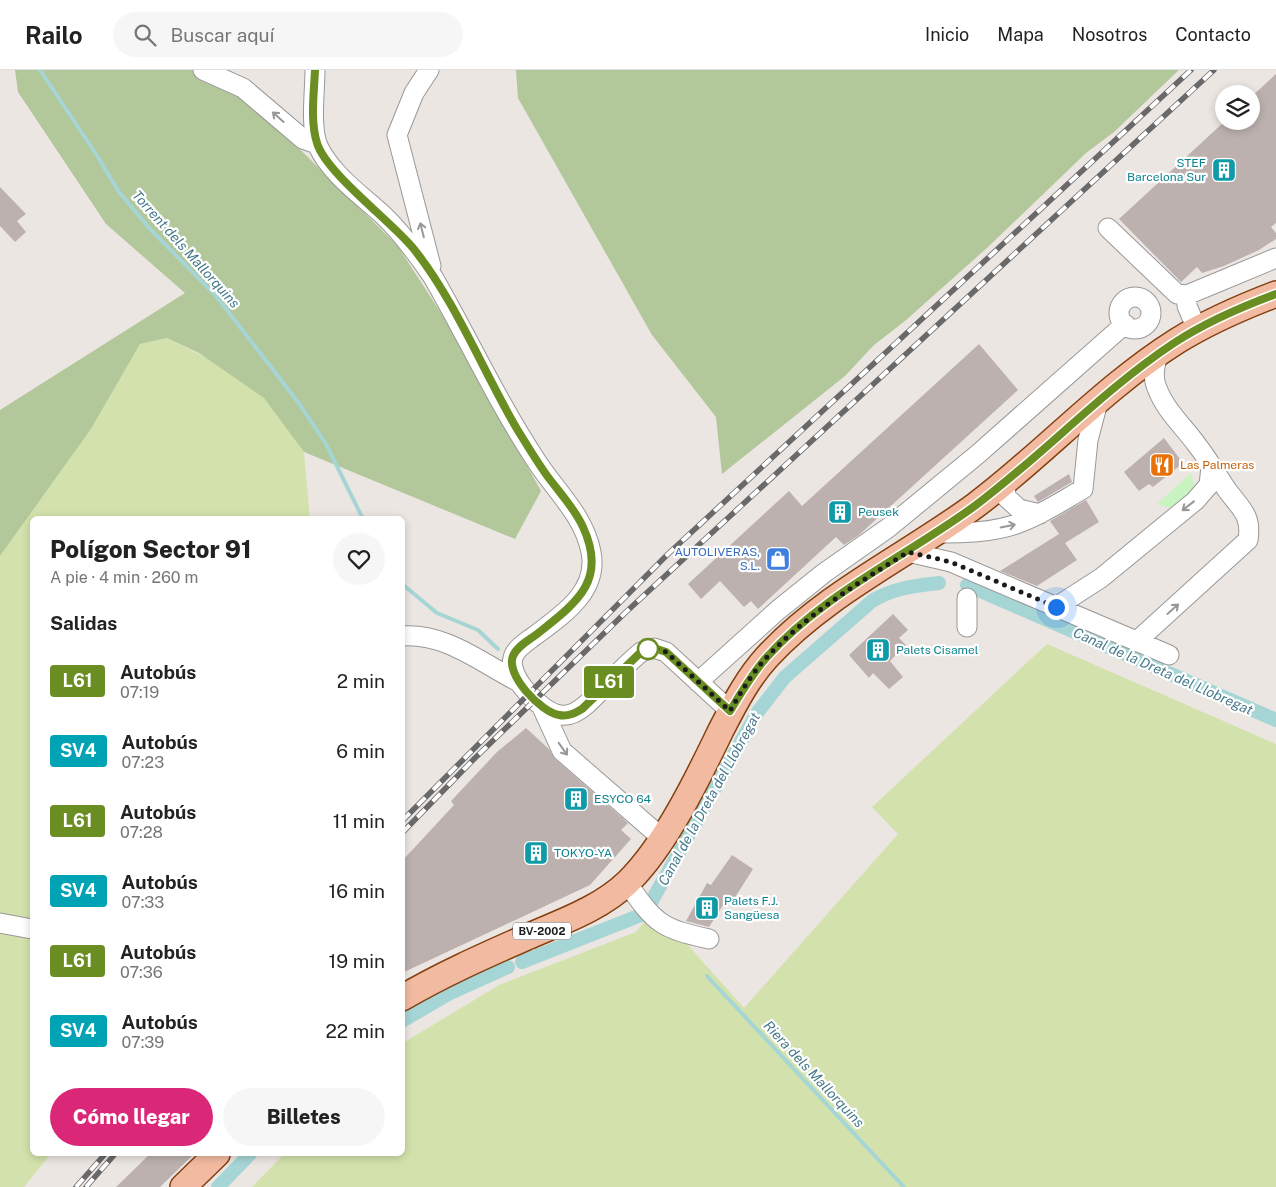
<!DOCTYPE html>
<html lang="es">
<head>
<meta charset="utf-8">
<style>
  body { margin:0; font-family:"Public Sans",sans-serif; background:#f6f6f6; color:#222; height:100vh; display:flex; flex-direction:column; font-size:19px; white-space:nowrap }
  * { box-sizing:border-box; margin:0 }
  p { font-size:16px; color:#767676 }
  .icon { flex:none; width:28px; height:28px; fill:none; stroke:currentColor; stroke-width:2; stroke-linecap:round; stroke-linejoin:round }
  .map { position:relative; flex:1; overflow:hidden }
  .details { position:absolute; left:30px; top:446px; width:375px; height:640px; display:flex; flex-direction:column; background:#fff; border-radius:8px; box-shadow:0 2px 8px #0003 }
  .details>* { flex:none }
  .badge { padding:0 10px; border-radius:4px; font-size:18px; line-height:32px }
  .fabs { position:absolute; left:1215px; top:15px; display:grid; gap:10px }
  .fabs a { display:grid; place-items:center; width:45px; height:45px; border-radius:50%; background:#fff; box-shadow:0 2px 8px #0003; font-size:25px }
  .you { position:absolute; width:25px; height:25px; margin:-12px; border:4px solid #fff; border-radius:50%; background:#1a73e8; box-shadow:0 0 0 8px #1a73e833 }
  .map>.badge { position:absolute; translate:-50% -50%; box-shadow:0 0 0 2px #fff }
  h2 { padding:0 20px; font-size:19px; line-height:45px }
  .round { display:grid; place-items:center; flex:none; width:52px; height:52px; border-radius:26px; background:#f6f6f6 }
  .summary { display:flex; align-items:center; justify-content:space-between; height:85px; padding:0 20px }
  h1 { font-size:24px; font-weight:800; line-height:38px }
  .primary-button { display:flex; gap:10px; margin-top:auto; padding:10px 20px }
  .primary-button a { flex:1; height:58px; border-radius:30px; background:#db2777; color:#fff; font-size:20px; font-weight:800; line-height:58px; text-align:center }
  .primary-button a+a { background:#f6f6f6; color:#222 }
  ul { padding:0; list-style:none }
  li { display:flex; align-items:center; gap:15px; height:70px; padding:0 20px }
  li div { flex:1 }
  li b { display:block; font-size:19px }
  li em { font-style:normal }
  li .badge { min-width:55px; font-weight:700; text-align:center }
  header { display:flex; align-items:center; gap:30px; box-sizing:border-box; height:70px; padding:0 25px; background:#fff; border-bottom:1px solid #e0e0e0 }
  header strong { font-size:24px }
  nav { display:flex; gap:28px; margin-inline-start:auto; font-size:18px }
  .search { width:350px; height:45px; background:#f6f6f6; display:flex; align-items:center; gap:12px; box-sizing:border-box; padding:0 18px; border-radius:28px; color:#767676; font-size:19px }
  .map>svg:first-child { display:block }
</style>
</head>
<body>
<header>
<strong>Railo</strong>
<div class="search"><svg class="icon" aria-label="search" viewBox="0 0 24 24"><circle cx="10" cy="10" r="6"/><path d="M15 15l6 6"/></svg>Buscar aquí</div>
<nav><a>Inicio</a><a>Mapa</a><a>Nosotros</a><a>Contacto</a></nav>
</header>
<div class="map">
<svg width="1276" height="1117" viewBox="0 0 1276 1117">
  <rect width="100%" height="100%" fill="#ece6e2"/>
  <path fill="#d3e2ac" d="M167,268l40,20 58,40 39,54 6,67h-278v635h19l-27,33h-24v-631l91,-127 49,-85z
    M1047,574l229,100v443h-1024l32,-33h118l1,-111 96,-58 137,-53 19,-24 89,100 154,-174 -26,-27z"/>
  <path fill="#b2c79a" d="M15,0h211l-6,18 26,8 151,149 55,85 89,161 -26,48 -211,-87 -40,-54 -65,-45 -32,-15 -27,6 -49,85 -91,127v-146l185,-117 -79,-69 -88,-132z
    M516,0h663l-65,62 -28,21 -98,94 -83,74 -31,24 -29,31 -123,98 -6,-57 -64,-82 -134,-237z"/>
  <path fill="#caf3c2" d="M1191,403l4,16 -23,19 -15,-4z"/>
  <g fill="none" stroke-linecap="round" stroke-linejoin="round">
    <path stroke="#a6d5d5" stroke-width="4" d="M40,0l56,84 23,38 32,38 65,66 82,106 28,42 37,75
      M402,514l35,29 41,17 20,19
      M707,906l197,211"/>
    <path stroke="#a6d5d5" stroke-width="14" d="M967,515l309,135
      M650,834l107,-191 28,-36 87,-76c21,-13 43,-15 67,-18
      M522,892l119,-47
      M402,951l48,-28 58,-26
      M218,1117l32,-33"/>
  </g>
  <path fill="#bcb1af" d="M1276,4v149l-5,4 5,6v6l-17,11 -35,16 -22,7 -5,-6 -16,15 -62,-63 106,-98h26v-24z
    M0,117l26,27 -9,7 9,11 -11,10 -15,-16z
    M979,274l39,46 -159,145 -15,10 -8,-8 -78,72 -7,-8 -7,6 -24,-26 -19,18 -13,-15 101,-93 13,15z
    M1164,368l19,25 -30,24 -4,-3 -10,7 -15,-19z
    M1069,404l3,8 -34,20 -4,-6z
    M1086,430l13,22 -34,21 12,17 -40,26 -37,-15 59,-37 -9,-13z
    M893,544l15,16 -9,8 7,7 -16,16 13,16 -14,12 -16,-16 -4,5 -20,-23z
    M526,658l23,21 6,10 73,64 -7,7 10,9 -41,46 -188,88v-112l52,-56 -3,-4 46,-49z
    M732,785l21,14 -19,30 -5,-3 -20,31 -23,-6 21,-38 4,2z
    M150,1084h44l-34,33h-44z"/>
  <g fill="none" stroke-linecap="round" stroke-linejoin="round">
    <defs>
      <path id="minor" d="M203,0l40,18 60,51 14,5
        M315,0c0,21 -5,57 3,76 13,28 43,49 65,69 19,18 35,40 50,62 35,61 65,126 104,185 19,29 47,54 54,90 8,40 -30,64 -58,85 -8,6 -18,12 -20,21 -6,19 29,55 47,57 10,2 19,-4 27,-11 18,-17 35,-36 54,-52l13,-4 12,4 64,59
        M429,0l-15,23 -17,42 34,131
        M1108,158l69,66 10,1
        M1119 243a16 16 0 1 1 32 0a16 16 0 1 1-32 0Z
        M1197,259l-10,-23v-11l89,-37
        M1005,412l1,15 13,12 21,5
        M935,463c27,0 58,0 84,-10 22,-8 43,-22 64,-34l5,-49 10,-38
        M908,482l43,10 218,93
        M967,528v29
        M1056,537l45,-29 94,-77 14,-16 2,-18
        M402,566c44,-3 78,26 115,45
        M1137,571l111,-101c4,-25 -7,-31 -21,-50 -10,-15 -19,-31 -30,-45 -13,-18 -32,-35 -40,-57 -5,-11 -2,-23 1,-34
        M698,612l80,-72 46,-37 64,-45 90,-74 147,-130
        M541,635l21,46 100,87
        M627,813c29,41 33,45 82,56
        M0,853l32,6"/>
      <path id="major" d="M402,928c41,-24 82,-42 125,-61 34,-15 73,-28 101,-55 37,-36 70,-104 93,-152 13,-25 26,-51 46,-73 59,-64 140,-101 209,-152 69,-52 128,-118 201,-164 32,-20 65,-34 99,-47
        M183,1117l34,-33"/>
    </defs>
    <use href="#minor" stroke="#989898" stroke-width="21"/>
    <use href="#major" stroke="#84400f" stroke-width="28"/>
    <use href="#minor" stroke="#fff" stroke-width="19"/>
    <use href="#major" stroke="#f2bba1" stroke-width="25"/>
    <defs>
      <path id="rail" d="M402,751l266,-267 523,-484
        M402,763l73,-75 151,-146 588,-542
        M76,1117l29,-33
        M86,1117l29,-33"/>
    </defs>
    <use href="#rail" stroke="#696969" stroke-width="5.5"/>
    <use href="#rail" stroke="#fff" stroke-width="4" stroke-dasharray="11" stroke-linecap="butt"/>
  </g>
  <defs><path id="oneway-shaft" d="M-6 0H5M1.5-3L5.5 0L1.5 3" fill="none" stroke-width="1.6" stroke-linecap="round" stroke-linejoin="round" transform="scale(1.25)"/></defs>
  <g stroke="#989898">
    <use href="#oneway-shaft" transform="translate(278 47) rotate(-138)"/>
    <use href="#oneway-shaft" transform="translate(422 160) rotate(-104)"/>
    <use href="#oneway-shaft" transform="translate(1188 436) rotate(142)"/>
    <use href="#oneway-shaft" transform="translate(1008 456) rotate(-11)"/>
    <use href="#oneway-shaft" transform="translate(1173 539) rotate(-42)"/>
    <use href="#oneway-shaft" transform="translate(563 679) rotate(55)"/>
  </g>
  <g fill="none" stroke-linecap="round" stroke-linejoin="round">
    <defs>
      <path id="line" d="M315,0c-1,23 -5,51 2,73 9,30 74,78 96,105 42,52 70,123 104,181 10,16 20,33 31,48 12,16 27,32 35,50 25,54 -7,76 -46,107 -8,6 -20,12 -24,22 -8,19 28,56 46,59 9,2 16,-2 23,-6l59,-57 13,-4 12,4 64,59c11,-18 22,-37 36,-53 58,-65 141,-102 210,-153 68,-51 127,-115 198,-162 32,-21 67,-36 102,-49"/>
    </defs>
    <use href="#line" stroke="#fff" stroke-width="11"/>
    <use href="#line" stroke="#6b8e23" stroke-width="8"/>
    <path stroke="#1b1b1b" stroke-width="5" stroke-dasharray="0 9" d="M648,579h12l6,3 64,59c11,-19 22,-38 37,-54 40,-43 91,-74 141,-105l43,10 105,45"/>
  </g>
  <defs>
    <symbol id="building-square" viewBox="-11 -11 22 22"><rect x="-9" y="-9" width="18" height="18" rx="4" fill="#0f9aa8" stroke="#fff"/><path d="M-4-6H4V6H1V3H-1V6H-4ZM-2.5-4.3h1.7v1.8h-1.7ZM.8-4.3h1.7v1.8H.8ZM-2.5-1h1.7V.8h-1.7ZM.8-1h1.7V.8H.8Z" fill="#fff"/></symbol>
    <symbol id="restaurant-square" viewBox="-11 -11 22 22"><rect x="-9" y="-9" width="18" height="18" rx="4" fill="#e8710a" stroke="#fff"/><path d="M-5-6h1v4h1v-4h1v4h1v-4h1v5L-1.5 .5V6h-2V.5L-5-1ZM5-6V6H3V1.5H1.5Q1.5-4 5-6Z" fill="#fff"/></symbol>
    <symbol id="shop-square" viewBox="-11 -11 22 22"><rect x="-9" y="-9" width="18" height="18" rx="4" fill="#3f7fe0" stroke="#fff"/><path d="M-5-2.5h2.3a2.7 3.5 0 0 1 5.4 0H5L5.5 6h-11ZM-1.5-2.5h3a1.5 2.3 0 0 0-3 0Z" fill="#fff"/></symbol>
  </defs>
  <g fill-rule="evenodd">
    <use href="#building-square" x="1210" y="86" width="28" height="28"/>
    <use href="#restaurant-square" x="1148" y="381" width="28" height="28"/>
    <use href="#building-square" x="826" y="428" width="28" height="28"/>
    <use href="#shop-square" x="764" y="475" width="28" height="28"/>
    <use href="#building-square" x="864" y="566" width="28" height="28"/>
    <use href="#building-square" x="562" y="715" width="28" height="28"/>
    <use href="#building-square" x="522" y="769" width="28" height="28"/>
    <use href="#building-square" x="693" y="824" width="28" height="28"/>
  </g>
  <circle fill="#fff" stroke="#6b8e23" stroke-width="2.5" cx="648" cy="579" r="10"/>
  <g text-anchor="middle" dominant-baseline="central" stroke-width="4.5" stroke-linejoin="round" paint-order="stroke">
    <rect fill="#fff" stroke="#5f5f5f" stroke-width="1" x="513" y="852.5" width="58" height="17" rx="4"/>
    <g font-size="11" font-weight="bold" fill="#1b1b1b">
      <text x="542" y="861">BV-2002</text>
    </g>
    <g font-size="12" fill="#0d838f" stroke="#fff" text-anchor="start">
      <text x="1206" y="93" text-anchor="end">STEF<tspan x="1206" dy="14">Barcelona Sur</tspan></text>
      <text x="858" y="442">Peusek</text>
      <text x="896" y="580">Palets Cisamel</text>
      <text x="594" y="729">ESYCO 64</text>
      <text x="554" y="783">TOKYO-YA</text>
      <text x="724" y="831">Palets F.J.<tspan x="724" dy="14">Sangüesa</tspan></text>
    </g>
    <g font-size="12" fill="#c56008" stroke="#fff" text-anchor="start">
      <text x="1180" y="395">Las Palmeras</text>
    </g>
    <g font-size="12" fill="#366cbe" stroke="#fff" text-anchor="end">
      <text x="760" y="482">AUTOLIVERAS,<tspan x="760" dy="14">S.L.</tspan></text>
    </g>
    <g font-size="14" font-style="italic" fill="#487a8b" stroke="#fff">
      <text transform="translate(186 179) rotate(48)">Torrent dels Mallorquins</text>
      <text transform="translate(1163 601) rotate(24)">Canal de la Dreta del Llobregat</text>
      <text transform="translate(709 729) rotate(-61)">Canal de la Dreta del Llobregat</text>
      <text transform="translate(814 1004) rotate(47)">Riera dels Mallorquins</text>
    </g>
  </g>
</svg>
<div class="fabs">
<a><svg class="icon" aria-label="layers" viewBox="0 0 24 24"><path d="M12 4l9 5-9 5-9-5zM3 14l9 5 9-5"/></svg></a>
</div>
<div class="you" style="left:1056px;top:537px"></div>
<b class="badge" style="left:609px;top:612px;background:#6b8e23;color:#fff">L61</b>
<section class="details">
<div class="summary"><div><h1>Polígon Sector 91</h1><p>A pie · 4 min · 260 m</p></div><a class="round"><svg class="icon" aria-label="heart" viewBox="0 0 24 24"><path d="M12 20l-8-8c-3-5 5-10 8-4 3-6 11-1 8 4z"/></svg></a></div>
<h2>Salidas</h2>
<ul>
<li><span class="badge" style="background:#6b8e23;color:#fff">L61</span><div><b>Autobús</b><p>07:19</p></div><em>2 min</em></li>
<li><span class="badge" style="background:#00a3b4;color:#fff">SV4</span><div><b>Autobús</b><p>07:23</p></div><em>6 min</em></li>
<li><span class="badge" style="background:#6b8e23;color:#fff">L61</span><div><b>Autobús</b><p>07:28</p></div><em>11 min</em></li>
<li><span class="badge" style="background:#00a3b4;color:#fff">SV4</span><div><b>Autobús</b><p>07:33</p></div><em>16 min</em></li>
<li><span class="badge" style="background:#6b8e23;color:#fff">L61</span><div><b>Autobús</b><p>07:36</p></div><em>19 min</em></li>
<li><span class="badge" style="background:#00a3b4;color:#fff">SV4</span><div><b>Autobús</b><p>07:39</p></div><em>22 min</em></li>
</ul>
<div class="primary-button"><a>Cómo llegar</a><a>Billetes</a></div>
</section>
</div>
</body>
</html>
